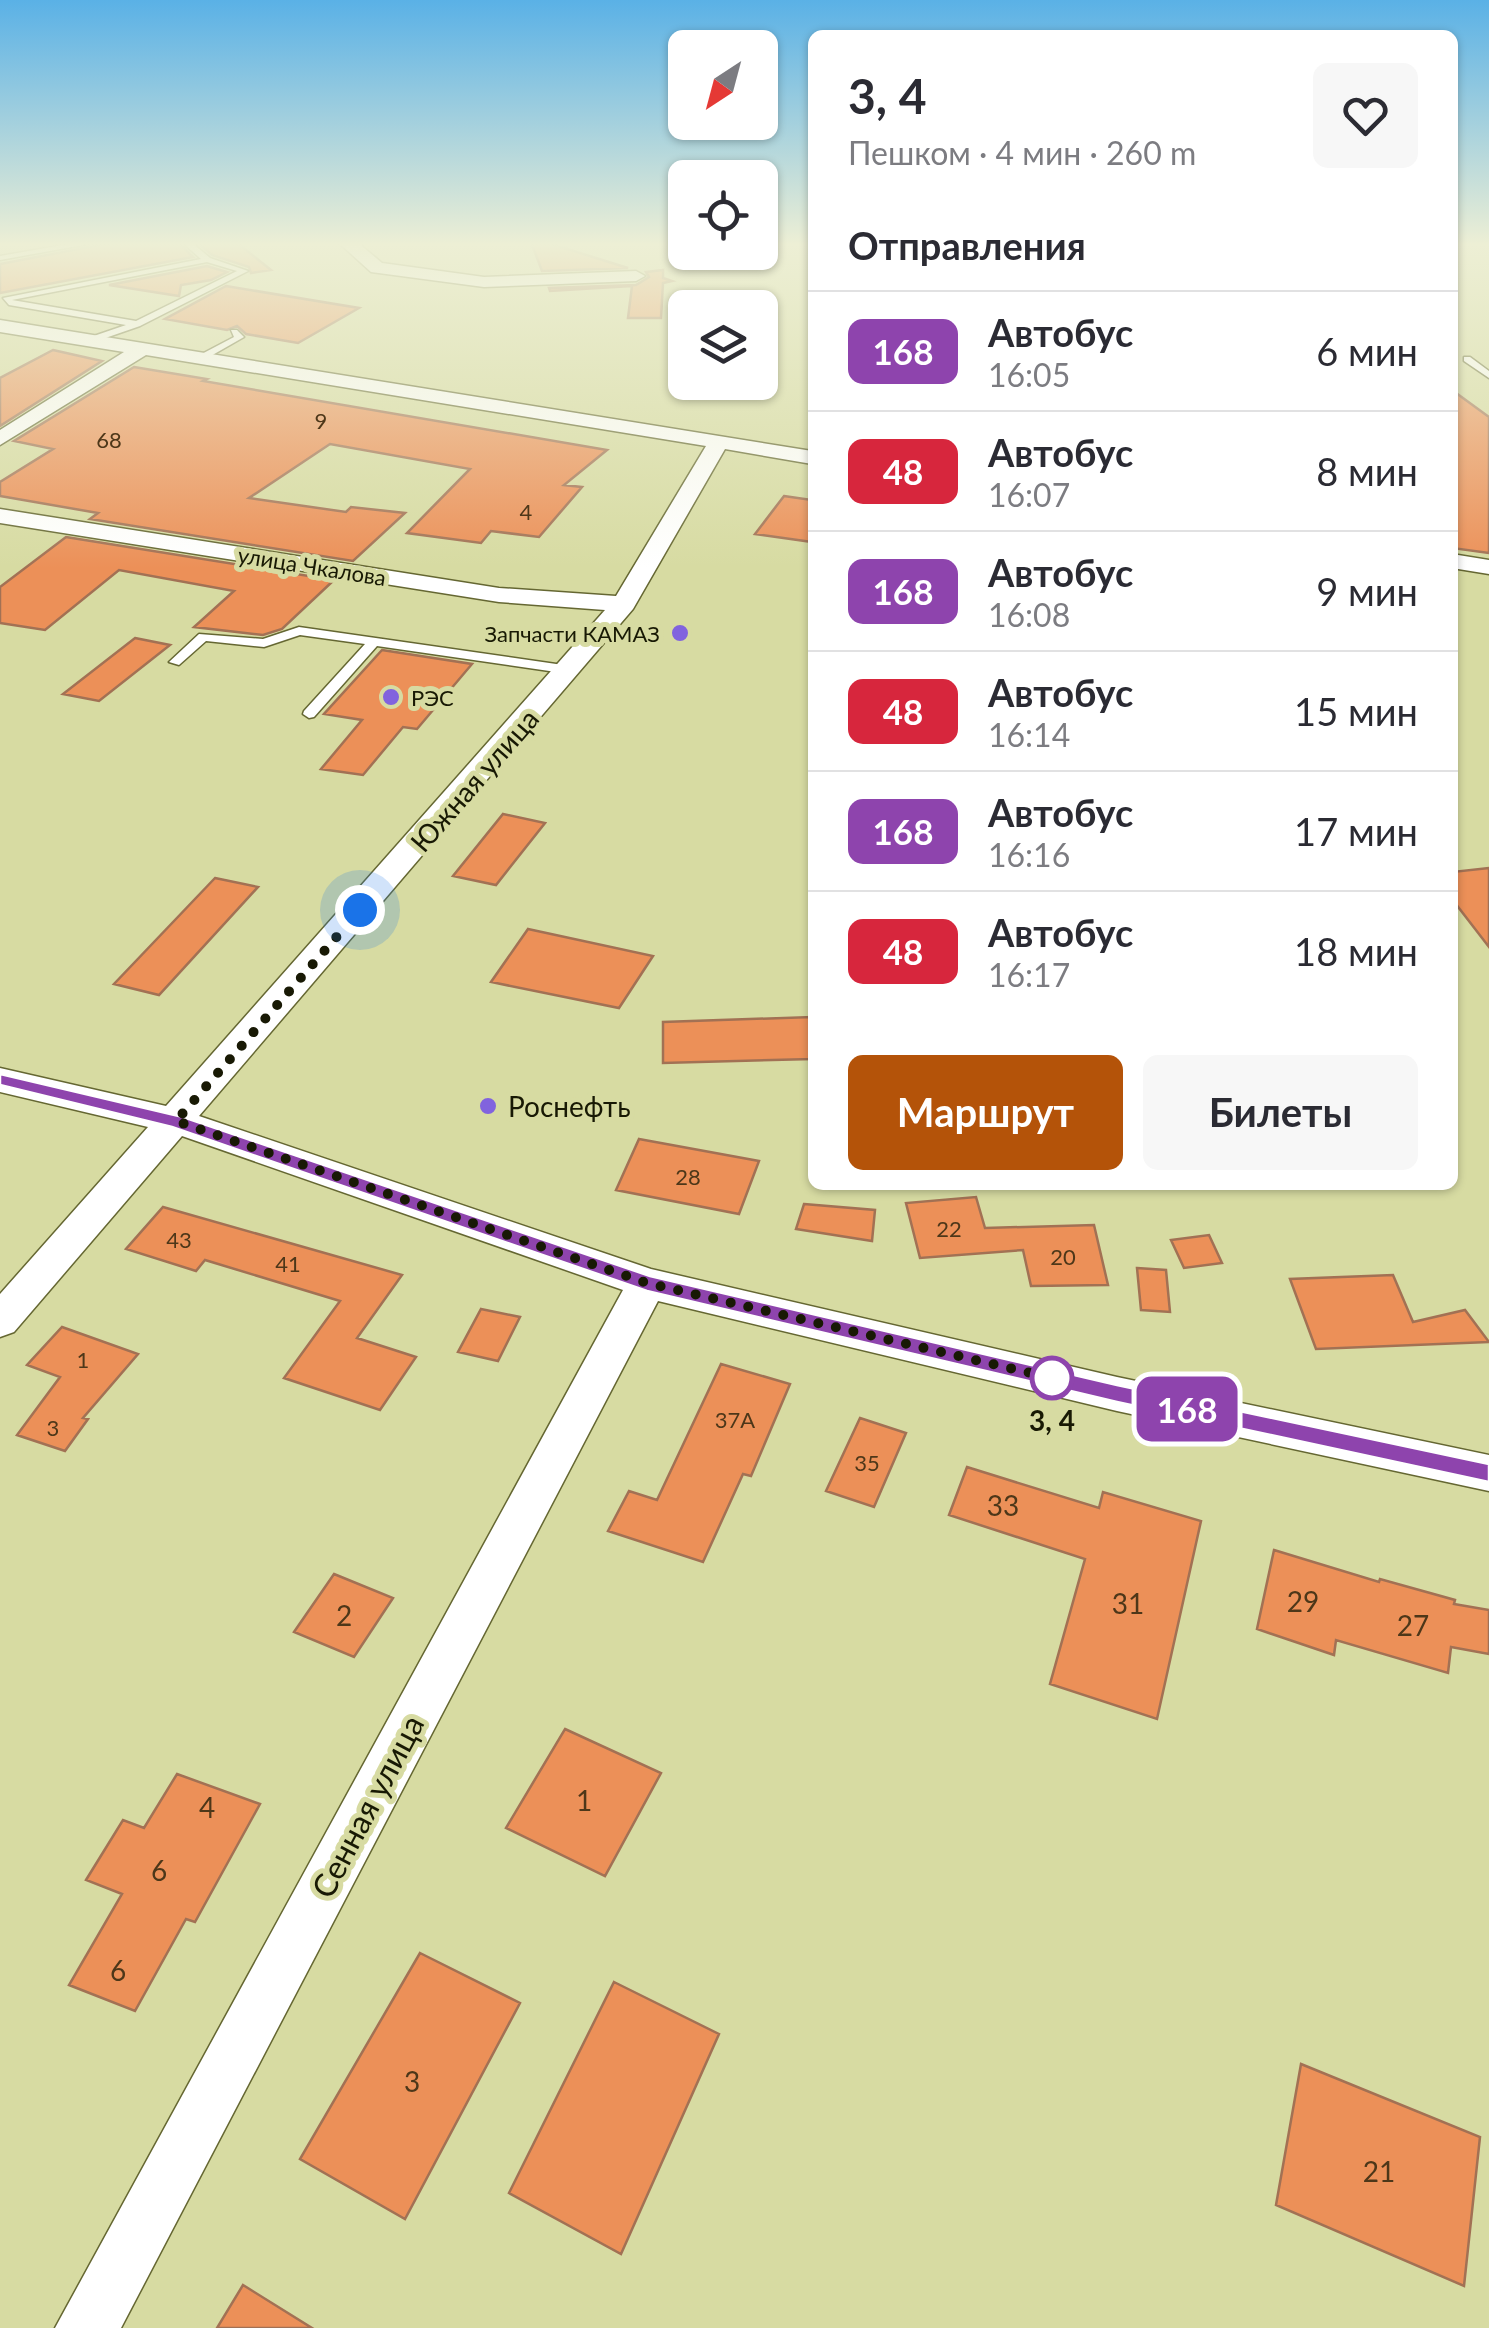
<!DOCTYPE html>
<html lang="ru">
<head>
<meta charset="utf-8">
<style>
  body { margin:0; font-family:Lato,sans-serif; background:#f7f7f7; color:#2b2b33; height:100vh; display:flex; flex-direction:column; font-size:38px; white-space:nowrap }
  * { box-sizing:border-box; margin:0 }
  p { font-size:32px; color:#7c7c81 }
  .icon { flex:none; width:55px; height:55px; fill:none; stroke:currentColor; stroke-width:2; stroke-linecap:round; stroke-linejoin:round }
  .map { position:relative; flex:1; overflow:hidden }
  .details { position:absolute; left:808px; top:30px; width:650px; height:1160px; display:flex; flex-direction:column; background:#fff; border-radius:15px; box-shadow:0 2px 8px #0004 }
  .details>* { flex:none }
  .badge { padding:0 20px; border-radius:15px; font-size:35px; line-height:65px }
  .needle { width:65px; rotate:216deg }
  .buttons { position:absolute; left:668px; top:30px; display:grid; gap:20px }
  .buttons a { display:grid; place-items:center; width:110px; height:110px; border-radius:15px; background:#fff; box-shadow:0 2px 8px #0004; font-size:50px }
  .you { position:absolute; width:50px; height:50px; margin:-25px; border:8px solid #fff; border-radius:50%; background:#1a73e8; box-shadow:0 0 0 15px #1a73e833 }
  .map>.badge { position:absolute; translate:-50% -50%; box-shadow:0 0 0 5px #fff }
  h2 { padding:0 40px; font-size:38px; line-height:90px }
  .round { display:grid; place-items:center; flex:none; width:105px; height:105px; border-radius:15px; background:#f7f7f7 }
  .head { display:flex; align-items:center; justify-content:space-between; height:170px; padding:0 40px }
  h1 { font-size:48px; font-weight:700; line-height:75px }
  .button { display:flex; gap:20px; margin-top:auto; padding:20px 40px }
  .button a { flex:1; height:115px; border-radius:15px; background:#b45309; color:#fff; font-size:40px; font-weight:700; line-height:115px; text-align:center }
  .button a+a { background:#f7f7f7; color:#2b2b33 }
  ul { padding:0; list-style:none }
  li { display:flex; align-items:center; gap:30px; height:120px; padding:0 40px; border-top:2px solid #e1e1e2 }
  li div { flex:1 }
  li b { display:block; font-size:38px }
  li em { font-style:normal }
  li .badge { min-width:110px; font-weight:700; text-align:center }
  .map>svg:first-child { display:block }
</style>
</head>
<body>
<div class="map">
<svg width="1489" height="2328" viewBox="0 0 1489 2328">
  <rect width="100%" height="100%" fill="#d7dba2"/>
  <path fill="#ec9058" stroke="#a27154" stroke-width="2.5" d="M115,242h63l15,15 -193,36v-29z
    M197,242h39l35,28 -20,3 -2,-6 -37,-12z
    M531,242h14l83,26 -86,3z
    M207,266l20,6 -16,8 -30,5 -2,11 -70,-11z
    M663,270v8l9,3 -9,2 -2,35h-33l4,-32 -82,5 -1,-3 87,-3 13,-8 -3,-5z
    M226,286l133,22 -61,35 -52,-9 -9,-8 -10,4 -62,-11z
    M53,350l49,11 -102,65v-48z
    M134,367l73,12 -4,2 404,69 -43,35 18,2 -43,50 -48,-6 -10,12 -74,-10 63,-64 -140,-25 -81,54 97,14 5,-5 54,6 -52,48 -263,-42 8,-6 -98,-17v-14l53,-33 -39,-8z
    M1452,390l37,27v136l-37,-5z
    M784,496l28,4v42l-57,-8z
    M66,537l268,43 -52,49 -19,6 -69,-8 40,-36 -115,-21 -74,60 -45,-7v-36z
    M135,638l35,7 -71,56 -36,-7z
    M382,650l90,14 -55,65 -14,-2 -40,48 -42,-6 41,-49 -38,-6z
    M503,814l42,9 -49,62 -43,-9z
    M1489,868v79l-37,-48v-27z
    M215,878l43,9 -99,108 -45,-11z
    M528,929l125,27 -34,52 -128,-26z
    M812,1017v42l-149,4v-41z
    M639,1139l120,22 -20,53 -123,-24z
    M976,1197l9,31 109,-3 14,60 -77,1 -8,-36 -103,8 -14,-55z
    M804,1204l71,6 -3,31 -76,-12z
    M163,1207l239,68 -45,63 59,19 -36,53 -96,-32 56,-77 -135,-41 -9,11 -70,-22z
    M1209,1235l13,28 -38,5 -13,-28z
    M1137,1268l29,2 4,42 -29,-2z
    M1393,1275l20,47 52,-12 24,32 -173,7 -26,-70z
    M481,1309l39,8 -22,44 -40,-9z
    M62,1327l76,27 -55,64 5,1 -23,32 -48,-16 43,-58 -33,-12z
    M721,1364l69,20 -39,92 -8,-2 -40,88 -95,-31 21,-40 28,9z
    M860,1418l46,15 -32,74 -48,-16z
    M967,1467l132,41 4,-16 98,29 -44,198 -107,-35 35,-125 -136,-44z
    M1274,1550l105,32 1,-3 75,21 -1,4 35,6v44l-38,-7 -3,26 -112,-33 -2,15 -77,-26z
    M334,1574l59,24 -39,59 -60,-25z
    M565,1729l96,44 -56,103 -99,-48z
    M177,1774l83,30 -65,118 -9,-3 -51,92 -66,-26 53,-91 -36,-14 37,-60 21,8z
    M420,1953l100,50 -115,216 -105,-60z
    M614,1982l105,52 -98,220 -112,-61z
    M1301,2064l179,73 -16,149 -188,-81z
    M243,2285l69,43h-95z"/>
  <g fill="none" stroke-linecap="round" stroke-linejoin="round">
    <defs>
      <path id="service" d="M80,242h19l-99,18v-4z
        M182,242h9l19,16 38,13 -108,55 -52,18 -3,-5 41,-14 -117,-20 -6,-7 198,-39zM207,262l30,9 -101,50 -124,-21z
        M231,330h6l7,7 -42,24h-6v-4l38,-20z
        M1464,357h6l19,14v7l-25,-17z
        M299,627l271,39 6,4 -6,4 -193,-28 -63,71 -5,1 -6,-4 1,-3 61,-67 -65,-9 -36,12 -58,-6 -27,24 -10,-3 30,-28 64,5z"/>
      <path id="minor" d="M338,242h19l25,21 102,14 152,-6 9,5 -9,5 -152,6 -113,-15z
        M0,320l812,131v13l-87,-15 -92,160 -434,507 452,153 466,108 372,78v36l-372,-80 -459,-110 -537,1027h-66l568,-1038 -441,-154 -168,196 -14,5v-43l148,-167 -148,-35v-24l166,38 439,-496 -106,-8 -499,-79v-14l499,79 117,8 90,-150 -560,-91 -146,90v-15l124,-78 -124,-20z
        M1452,554l37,6v14l-37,-6z"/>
    </defs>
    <use href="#service" stroke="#656732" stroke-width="3"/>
    <use href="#minor" stroke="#656732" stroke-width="3"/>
    <use href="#service" fill="#fff" fill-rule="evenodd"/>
    <use href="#minor" fill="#fff" fill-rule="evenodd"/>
  </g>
  <linearGradient id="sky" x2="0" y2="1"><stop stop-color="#5ab1e6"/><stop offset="0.43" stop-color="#edefd5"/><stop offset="1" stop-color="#edefd5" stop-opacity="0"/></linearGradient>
  <rect width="1489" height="568" fill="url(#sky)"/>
  <path fill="#8e44ad" stroke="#fff" stroke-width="2.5" d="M0,1074l183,43 467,159 467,109 372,79v18l-372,-80 -470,-111 -475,-164 -172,-42z"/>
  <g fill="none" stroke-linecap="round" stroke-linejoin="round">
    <path stroke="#181904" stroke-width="10" stroke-dasharray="0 18" d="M360,910l-184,211 471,162 405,95"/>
  </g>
  <g fill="#8163de" stroke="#d7dba2" stroke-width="4">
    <circle cx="680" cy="633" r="10"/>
    <circle cx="391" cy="697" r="10"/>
    <circle cx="488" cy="1106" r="10"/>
  </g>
  <circle fill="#fff" stroke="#8e44ad" stroke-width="5" cx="1052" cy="1378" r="20"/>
  <g text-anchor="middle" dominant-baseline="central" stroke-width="10" stroke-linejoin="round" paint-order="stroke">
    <g font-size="22" fill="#4d3719">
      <text x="321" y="420">9</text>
      <text x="109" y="439">68</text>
      <text x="526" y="511">4</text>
      <text x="688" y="1176">28</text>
      <text x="949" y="1228">22</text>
      <text x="179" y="1239">43</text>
      <text x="1063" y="1256">20</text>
      <text x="288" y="1263">41</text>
      <text x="83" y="1359">1</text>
      <text x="735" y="1419">37А</text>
      <text x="53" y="1427">3</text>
      <text x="867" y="1462">35</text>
    </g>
    <g font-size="22" fill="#181904" stroke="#d7dba2">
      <text transform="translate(312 566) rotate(9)">улица Чкалова</text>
    </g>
    <g font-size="22" fill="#181904" stroke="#d7dba2" text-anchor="end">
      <text x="660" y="633">Запчасти КАМАЗ</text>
      <text x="411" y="697" text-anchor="start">РЭС</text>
    </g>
    <g font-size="28" fill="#181904" stroke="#d7dba2">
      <text transform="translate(474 780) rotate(-49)">Южная улица</text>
    </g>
    <g font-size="28" fill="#181904" stroke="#d7dba2" text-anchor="start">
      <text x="508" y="1106">Роснефть</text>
    </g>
    <g font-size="28" font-weight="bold" fill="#181904" stroke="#d7dba2">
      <text x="1052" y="1420">3, 4</text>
    </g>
    <g font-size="28" fill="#4d3719">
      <text x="1003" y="1505">33</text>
      <text x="1303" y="1601">29</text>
      <text x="1128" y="1603">31</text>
      <text x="344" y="1615">2</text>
      <text x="1413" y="1625">27</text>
      <text x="584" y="1800">1</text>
      <text x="207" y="1807">4</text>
      <text x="159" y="1870">6</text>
      <text x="118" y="1970">6</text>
      <text x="412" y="2081">3</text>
      <text x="1379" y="2171">21</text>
    </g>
    <g font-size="32" fill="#181904" stroke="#d7dba2">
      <text transform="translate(367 1806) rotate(-62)">Сенная улица</text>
    </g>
  </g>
</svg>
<div class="buttons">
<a><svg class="needle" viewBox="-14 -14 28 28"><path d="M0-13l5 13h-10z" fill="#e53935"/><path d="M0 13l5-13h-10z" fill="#7c7c81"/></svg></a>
<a><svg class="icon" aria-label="locate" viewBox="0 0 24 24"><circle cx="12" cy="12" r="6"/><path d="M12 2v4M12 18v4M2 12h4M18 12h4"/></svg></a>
<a><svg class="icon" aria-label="layers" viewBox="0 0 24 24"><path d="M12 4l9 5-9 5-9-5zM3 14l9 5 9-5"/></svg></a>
</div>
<div class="you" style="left:360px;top:910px"></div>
<b class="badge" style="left:1187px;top:1409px;background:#8e44ad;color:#fff">168</b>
<section class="details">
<div class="head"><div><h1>3, 4</h1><p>Пешком · 4 мин · 260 m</p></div><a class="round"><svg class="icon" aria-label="heart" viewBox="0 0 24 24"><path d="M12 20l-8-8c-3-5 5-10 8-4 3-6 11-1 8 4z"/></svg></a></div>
<h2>Отправления</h2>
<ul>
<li><span class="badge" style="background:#8e44ad;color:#fff">168</span><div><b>Автобус</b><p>16:05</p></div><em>6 мин</em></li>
<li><span class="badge" style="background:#d7263d;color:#fff">48</span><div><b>Автобус</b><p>16:07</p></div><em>8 мин</em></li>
<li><span class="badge" style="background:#8e44ad;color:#fff">168</span><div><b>Автобус</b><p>16:08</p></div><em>9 мин</em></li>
<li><span class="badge" style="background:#d7263d;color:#fff">48</span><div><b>Автобус</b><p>16:14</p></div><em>15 мин</em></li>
<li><span class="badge" style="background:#8e44ad;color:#fff">168</span><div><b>Автобус</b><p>16:16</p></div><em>17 мин</em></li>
<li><span class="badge" style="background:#d7263d;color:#fff">48</span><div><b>Автобус</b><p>16:17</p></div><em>18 мин</em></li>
</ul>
<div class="button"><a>Маршрут</a><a>Билеты</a></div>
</section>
</div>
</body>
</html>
